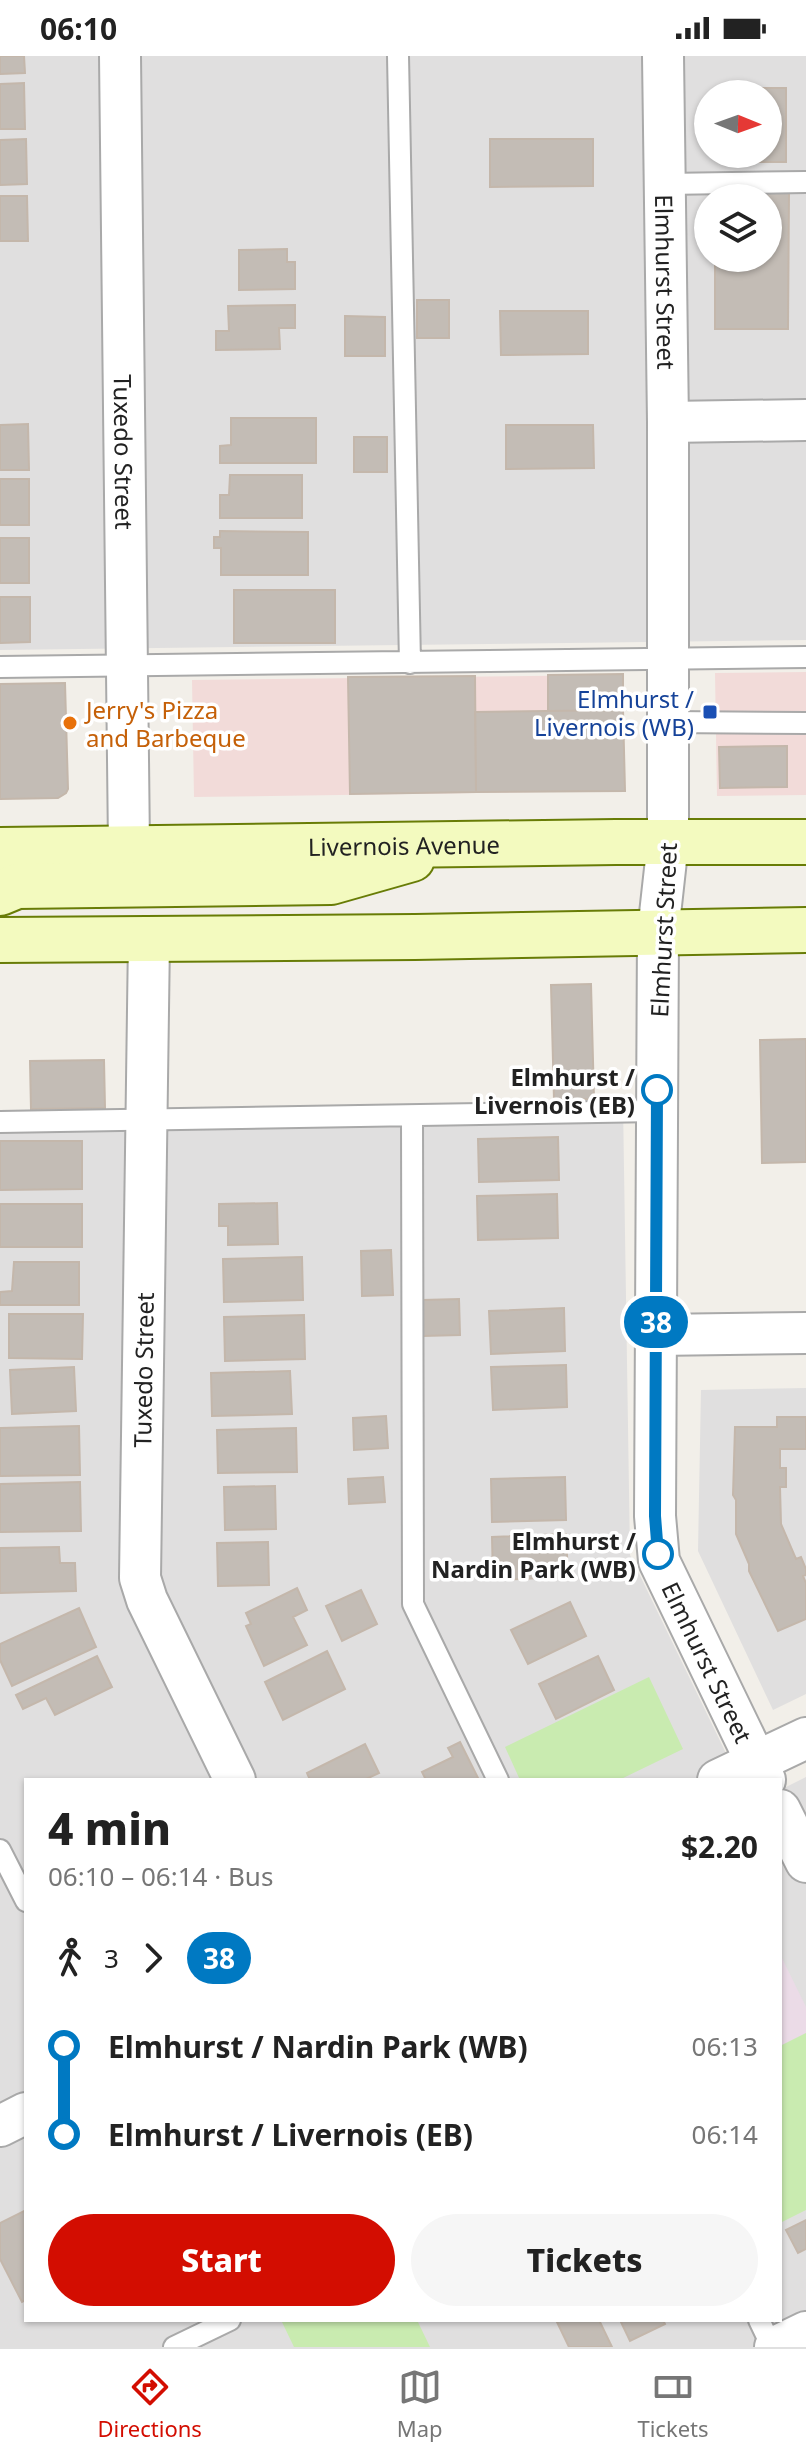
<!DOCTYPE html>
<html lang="en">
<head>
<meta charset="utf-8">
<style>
  body { margin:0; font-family:"Noto Sans",sans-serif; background:#f6f6f6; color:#222; height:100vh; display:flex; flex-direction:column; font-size:30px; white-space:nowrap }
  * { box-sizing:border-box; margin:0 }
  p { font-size:26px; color:#767676 }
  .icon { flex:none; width:44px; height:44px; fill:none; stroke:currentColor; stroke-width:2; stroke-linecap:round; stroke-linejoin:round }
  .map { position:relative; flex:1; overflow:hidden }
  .panel { position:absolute; left:24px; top:1722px; width:758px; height:544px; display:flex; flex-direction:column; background:#fff; border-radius:0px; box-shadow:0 2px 6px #0004 }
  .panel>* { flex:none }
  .badge { padding:0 16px; border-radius:26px; font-size:28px; line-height:52px }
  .needle { width:52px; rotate:91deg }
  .buttons { position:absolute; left:694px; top:24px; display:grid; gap:16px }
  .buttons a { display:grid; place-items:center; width:88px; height:88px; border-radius:50%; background:#fff; box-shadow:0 2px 6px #0004; font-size:40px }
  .map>.badge { position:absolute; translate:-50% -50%; box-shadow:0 0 0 4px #fff }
  .legs { display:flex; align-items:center; gap:12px; height:88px; padding:0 24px; font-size:26px }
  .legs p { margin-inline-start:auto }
  .summary { display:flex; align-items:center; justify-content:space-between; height:136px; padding:0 24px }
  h1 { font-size:44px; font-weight:800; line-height:60px }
  .primary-button { display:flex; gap:16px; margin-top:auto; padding:16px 24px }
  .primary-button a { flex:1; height:92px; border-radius:48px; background:#d30d01; color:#fff; font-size:32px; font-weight:800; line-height:92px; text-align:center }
  .primary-button a+a { background:#f6f6f6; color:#222 }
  ul { padding:0 24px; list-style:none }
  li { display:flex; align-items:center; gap:28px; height:88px; font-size:30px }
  li i { display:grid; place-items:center; width:12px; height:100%; margin:0 10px; background:currentColor }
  li i::after { content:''; width:20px; height:20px; margin:-10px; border:6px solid; border-radius:50%; background:#fff }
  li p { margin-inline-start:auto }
  li:first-child i { background:linear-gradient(#0000 50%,currentColor 0) }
  li:last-child i { background:linear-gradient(currentColor 50%,#0000 0) }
  .status { display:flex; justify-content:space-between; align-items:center; height:56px; padding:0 40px; background:#fff; direction:ltr }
  .status svg { height:22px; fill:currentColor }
  .tab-bar { display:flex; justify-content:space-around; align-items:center; height:112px; border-top:2px solid #e0e0e0; background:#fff; font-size:22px; color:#767676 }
  .tab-bar a { display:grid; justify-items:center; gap:4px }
  .tab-bar .selected { color:#d30d01 }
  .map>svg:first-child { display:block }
</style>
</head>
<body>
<div class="status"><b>06:10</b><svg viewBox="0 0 49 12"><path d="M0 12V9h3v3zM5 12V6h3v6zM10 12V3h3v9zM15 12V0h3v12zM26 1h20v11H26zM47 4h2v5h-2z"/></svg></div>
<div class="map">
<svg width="806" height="2291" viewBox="0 0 806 2291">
  <rect width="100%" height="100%" fill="#f2efe9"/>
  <path fill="#e0dfdf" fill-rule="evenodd" d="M0,0h806v584l-806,10zM708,38h60v60h-60zM708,142h60v60h-60z
    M623,1048l7,451 109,225h-713v540h754v-530l26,-13v570h-806v-1237z
    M806,1332v306l-33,16 -75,-159 3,-161z"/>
  <path fill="#f2dbd9" d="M806,616v123l-89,1 -2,-123z
    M619,619l2,116 -427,6 -2,-117z"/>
  <path fill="#ebdbe7" d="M780,1898l26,53v26l-26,13z"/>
  <path fill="#c9ebb0" d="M649,1621l34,72 -64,31h-99l-15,-33z
    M806,1977v177l-26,13v-177z
    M281,2264h136l13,27h-136z"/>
  <path fill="#c3bcb5" stroke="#c4b7ab" stroke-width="2" d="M0,0h24l1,17 -25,1z
    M24,27l1,46h-25v-45z
    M718,32h68v74h-68v-8h50v-60h-50z
    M26,83l1,45 -27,1v-45z
    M490,83h103v47l-103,1z
    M715,136h74l-1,137h-73v-71h53v-60h-53z
    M0,140h27l1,45h-28z
    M287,193v13h8v27l-56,1v-40z
    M417,244h32v38h-32z
    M295,249v23h-16l1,21 -64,1v-19h13l-1,-25z
    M500,255h88v43l-87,1z
    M345,260l40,1v39h-40z
    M231,362h85v45h-96v-17l11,-1z
    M28,368l1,46h-29v-45z
    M506,369h87l1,43 -88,1z
    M354,381h33v35h-33z
    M230,419h72v43h-82v-23h9z
    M0,423h29v46h-29z
    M220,475l88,1v43h-87v-27h-7v-11h6z
    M0,482h29v45h-29z
    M234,534h101v53h-101z
    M0,541h30v45l-30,1z
    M623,618v36l-75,1v-36z
    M475,620l1,116 -126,2 -2,-117z
    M65,627l3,106 -2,4 -8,5 -58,1v-115z
    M623,654l2,81 -149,1 -1,-80z
    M787,690v41l-67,1 -1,-41z
    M591,928l3,115 -40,1 -3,-115z
    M806,983v123l-44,1 -2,-123z
    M104,1004l1,48 -74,1 -1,-48z
    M558,1081l1,43 -80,2 -1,-43z
    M0,1085h82v48l-82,1z
    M557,1138l1,44 -80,2 -1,-44z
    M277,1147l1,41 -50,1v-19h-9v-22z
    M0,1148h82v43h-82z
    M391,1194l2,45 -31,1 -1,-45z
    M302,1201l1,43 -79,2 -1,-43z
    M14,1206h65v43h-79v-13l12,-1z
    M459,1243l1,36 -37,1v-36z
    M564,1252l1,43 -74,3 -2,-43z
    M9,1258h74l-1,45 -73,-1z
    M304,1259l1,44 -80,2 -1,-44z
    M566,1309l1,42 -74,3 -2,-43z
    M74,1311l2,44 -64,3 -2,-44z
    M290,1315l2,43 -80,2 -1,-43z
    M386,1360l2,32 -34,2 -1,-32z
    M777,1361h29v32h-26v19h6v19h-6l1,37 15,35 5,-2 5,12v6l-3,1 3,7v36l-28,12 -29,-60v-7l-13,-30v-34l-3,-5 2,-68h42z
    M79,1370l1,49 -80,1v-48z
    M296,1372l1,44 -79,1 -1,-43z
    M383,1421l2,25 -36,2 -1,-25z
    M565,1421l1,43 -74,2 -1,-43z
    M80,1426l1,49 -81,1v-48z
    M275,1430l1,43 -51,1 -1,-43z
    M566,1478l2,43 -75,3 -1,-43z
    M268,1486l1,43 -51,1 -1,-43z
    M59,1491l1,16h15l1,28 -76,2v-45z
    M297,1532l10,22 -14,7 14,28 -43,21 -18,-40 5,-2 -5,-11z
    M361,1534l16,34 -35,17 -16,-35z
    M570,1546l16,34 -58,28 -17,-34z
    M79,1552l17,39 -84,39 -12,-26v-16z
    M327,1595l18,38 -62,31 -18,-38z
    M97,1600l15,31 -57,28 -9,-17 -23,11 -7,-14z
    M598,1600l16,34 -58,29 -17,-35z
    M460,1686l19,38h-53l-4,-8 31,-15 -5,-9z
    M365,1688l14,29 -15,7h-54l-3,-7z
    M26,2154v90l-4,2 -22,-43v-36z
    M806,2164v29l-8,4 -12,-23z
    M556,2264h43l13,27h-43z
    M620,2264h43l2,4 -35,17z"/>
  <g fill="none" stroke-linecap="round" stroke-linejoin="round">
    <defs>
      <path id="lane" d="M398,0l12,607
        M665,128l141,-2
        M0,611l806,-10
        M668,666l138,1
        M412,1060l1,488 85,176
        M0,1066l657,-11
        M0,1794l26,51
        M759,2264l13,27
        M174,2291l56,-27"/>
      <g id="street">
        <path id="s1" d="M120,0l9,791"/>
        <path id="s2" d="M663,0l5,366v420l-10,90 -3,584 4,45 106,219"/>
        <path d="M668,366l138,-2"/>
        <path d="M149,883l-9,639 7,22 88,180"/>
        <path d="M656,1279l150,-2"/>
        <path d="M718,1724l88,-42"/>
        <path d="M780,1754l26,52"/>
        <path d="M0,2070l26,-13"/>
        <path d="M775,2291l31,-15"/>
      </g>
      <g id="secondary">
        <path id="s3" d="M0,794l616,-8h190"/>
        <path d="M0,837l17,-7 314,-4 81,-23"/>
        <path d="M0,884l415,-3 391,-7"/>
      </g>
    </defs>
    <use href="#lane" stroke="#a9a9a9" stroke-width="24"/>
    <use href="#street" stroke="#a9a9a9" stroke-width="44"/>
    <use href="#secondary" stroke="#687c06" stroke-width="48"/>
    <use href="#lane" stroke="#fff" stroke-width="20"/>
    <use href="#street" stroke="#fff" stroke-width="40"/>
    <use href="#secondary" stroke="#f3fabf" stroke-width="44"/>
  </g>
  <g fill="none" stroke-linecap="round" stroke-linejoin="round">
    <defs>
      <path id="line-1" d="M657,1034l-2,426 3,38"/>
    </defs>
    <use href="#line-1" stroke="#fff" stroke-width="18"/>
    <use href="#line-1" stroke="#0079c2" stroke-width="12"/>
  </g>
  <rect fill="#1a4fb4" stroke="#fff" stroke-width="3" x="702" y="648" width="16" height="16" rx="4"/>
  <circle fill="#e8710a" stroke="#fff" stroke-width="3" cx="70" cy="667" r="8"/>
  <g fill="#fff" stroke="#0079c2" stroke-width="4">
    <circle cx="657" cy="1034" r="14"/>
    <circle cx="658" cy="1498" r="14"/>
  </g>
  <g text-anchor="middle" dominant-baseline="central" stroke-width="7" stroke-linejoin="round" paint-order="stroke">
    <g font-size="24" fill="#222" stroke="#fff">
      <text stroke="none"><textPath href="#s2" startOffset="226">Elmhurst Street</textPath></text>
      <text stroke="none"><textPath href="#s1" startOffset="396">Tuxedo Street</textPath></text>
      <text stroke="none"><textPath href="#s3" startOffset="404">Livernois Avenue</textPath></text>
      <text transform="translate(663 874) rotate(-87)">Elmhurst Street</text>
      <text transform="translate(143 1314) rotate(-89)">Tuxedo Street</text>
      <text stroke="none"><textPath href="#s2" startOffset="1618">Elmhurst Street</textPath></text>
    </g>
    <g font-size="24" fill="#164399" stroke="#fff" text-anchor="end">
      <text x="694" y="642">Elmhurst /<tspan x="694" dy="28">Livernois (WB)</tspan></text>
    </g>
    <g font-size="24" fill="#c56008" stroke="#fff" text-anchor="start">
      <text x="86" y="653">Jerry's Pizza<tspan x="86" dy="28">and Barbeque</tspan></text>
    </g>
    <g font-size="24" font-weight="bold" fill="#222" stroke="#fff" text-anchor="end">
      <text x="635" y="1020">Elmhurst /<tspan x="635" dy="28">Livernois (EB)</tspan></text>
      <text x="636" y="1484">Elmhurst /<tspan x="636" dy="28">Nardin Park (WB)</tspan></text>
    </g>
  </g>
</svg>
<div class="buttons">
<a><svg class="needle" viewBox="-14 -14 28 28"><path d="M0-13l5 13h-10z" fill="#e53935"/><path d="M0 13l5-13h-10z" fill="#767676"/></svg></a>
<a><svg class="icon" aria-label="layers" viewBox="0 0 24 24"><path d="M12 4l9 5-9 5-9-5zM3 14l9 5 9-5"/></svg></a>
</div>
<b class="badge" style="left:656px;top:1266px;background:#0079c2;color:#fff">38</b>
<section class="panel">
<div class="summary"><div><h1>4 min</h1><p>06:10 – 06:14 · Bus</p></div><b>$2.20</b></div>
<div class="legs"><svg class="icon" aria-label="walk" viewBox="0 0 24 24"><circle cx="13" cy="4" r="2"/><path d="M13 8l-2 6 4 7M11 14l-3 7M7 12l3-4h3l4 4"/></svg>3<svg class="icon" aria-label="forward" viewBox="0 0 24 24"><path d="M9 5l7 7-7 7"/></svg><b class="badge" style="background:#0079c2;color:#fff">38</b></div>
<ul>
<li><i style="color:#0079c2"></i><b>Elmhurst / Nardin Park (WB)</b><p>06:13</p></li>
<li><i style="color:#0079c2"></i><b>Elmhurst / Livernois (EB)</b><p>06:14</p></li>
</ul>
<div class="primary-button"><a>Start</a><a>Tickets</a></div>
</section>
</div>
<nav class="tab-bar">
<a class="selected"><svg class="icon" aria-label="directions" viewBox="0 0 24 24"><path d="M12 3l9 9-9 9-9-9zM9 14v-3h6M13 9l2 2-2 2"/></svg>Directions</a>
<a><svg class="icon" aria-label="map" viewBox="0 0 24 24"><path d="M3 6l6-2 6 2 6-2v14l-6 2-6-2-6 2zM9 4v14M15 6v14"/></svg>Map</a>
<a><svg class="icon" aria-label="tickets" viewBox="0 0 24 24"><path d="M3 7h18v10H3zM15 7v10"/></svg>Tickets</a>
</nav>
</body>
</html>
